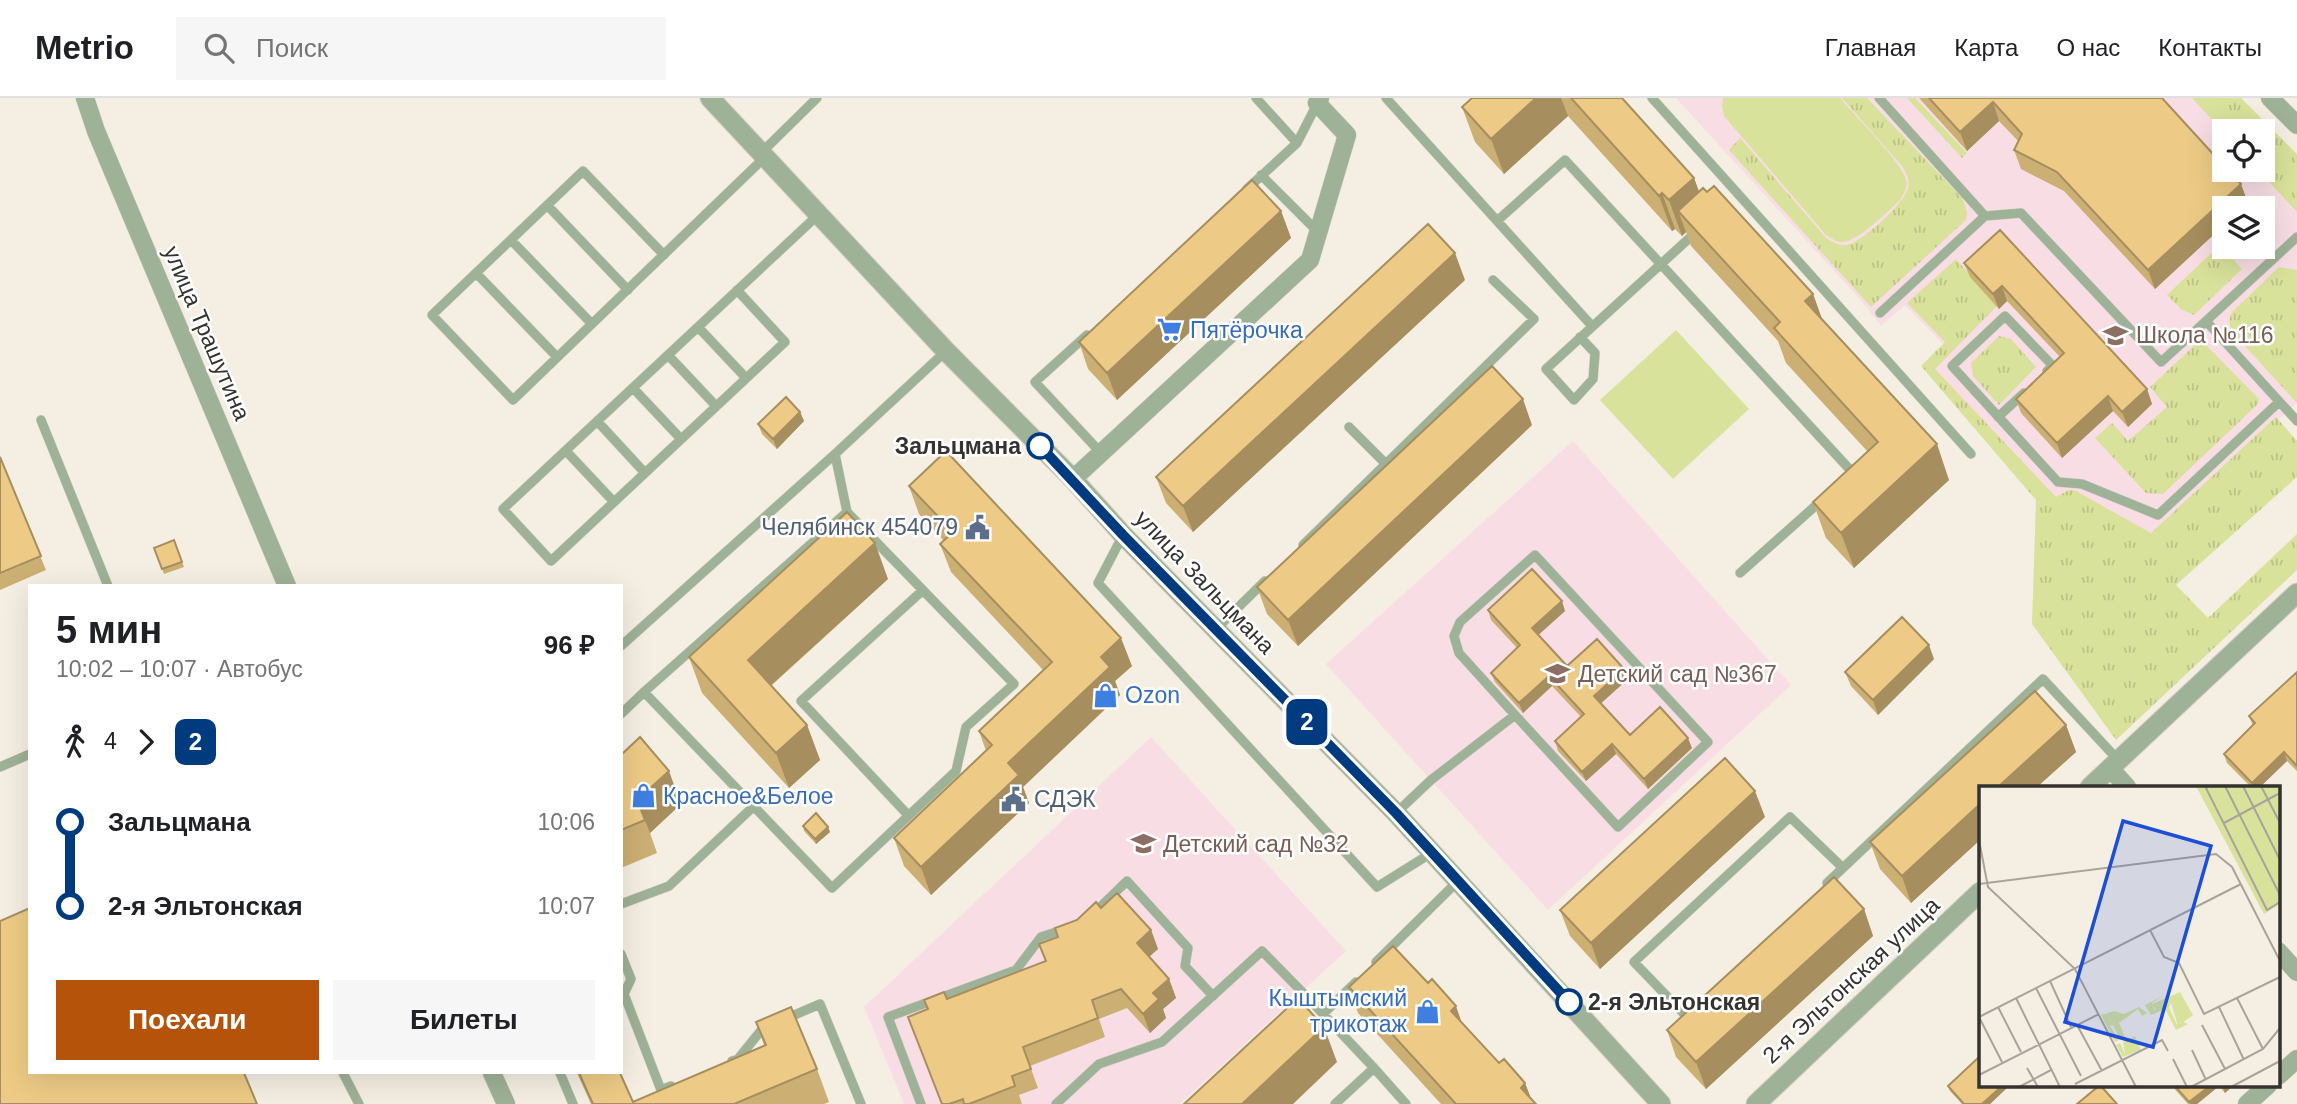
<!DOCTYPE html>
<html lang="ru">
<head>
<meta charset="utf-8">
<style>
  body { margin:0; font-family:Arial,sans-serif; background:#f6f6f6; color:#202124; height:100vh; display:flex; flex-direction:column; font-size:26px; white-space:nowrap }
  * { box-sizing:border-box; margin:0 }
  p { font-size:23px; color:#757577 }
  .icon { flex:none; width:38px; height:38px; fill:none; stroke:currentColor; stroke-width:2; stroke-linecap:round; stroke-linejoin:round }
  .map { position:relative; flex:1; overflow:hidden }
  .details { position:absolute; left:28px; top:486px; width:595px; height:490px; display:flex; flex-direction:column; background:#fff; border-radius:0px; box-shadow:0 7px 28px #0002 }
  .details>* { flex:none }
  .badge { padding:0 14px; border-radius:10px; font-size:24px; line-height:46px }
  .tools { position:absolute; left:2212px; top:21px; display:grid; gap:14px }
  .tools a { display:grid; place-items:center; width:63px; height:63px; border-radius:0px; background:#fff; box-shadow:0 7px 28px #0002; font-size:35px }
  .map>.badge { position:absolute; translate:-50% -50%; box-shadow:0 0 0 4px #fff }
  .legs { display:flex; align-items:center; gap:10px; height:77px; padding:0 28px; font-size:23px }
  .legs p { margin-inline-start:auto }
  .headline { display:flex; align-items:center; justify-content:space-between; height:119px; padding:0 28px }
  h1 { font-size:38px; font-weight:600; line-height:52px }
  .action { display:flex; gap:14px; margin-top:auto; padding:14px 28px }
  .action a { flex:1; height:80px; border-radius:0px; background:#b45309; color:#fff; font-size:28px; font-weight:600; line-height:80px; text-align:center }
  .action a+a { background:#f6f6f6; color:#202124 }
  ul { padding:0 28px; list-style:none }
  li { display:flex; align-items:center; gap:24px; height:84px; font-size:26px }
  li i { display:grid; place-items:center; width:10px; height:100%; margin:0 9px; background:currentColor }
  li i::after { content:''; width:18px; height:18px; margin:-9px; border:5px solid; border-radius:50%; background:#fff }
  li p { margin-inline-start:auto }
  li:first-child i { background:linear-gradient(#0000 50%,currentColor 0) }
  li:last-child i { background:linear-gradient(currentColor 50%,#0000 0) }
  header { display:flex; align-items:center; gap:42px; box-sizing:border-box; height:98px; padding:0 35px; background:#fff; border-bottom:2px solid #e0e0e0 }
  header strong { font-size:33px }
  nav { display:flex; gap:38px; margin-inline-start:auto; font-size:24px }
  .search { width:490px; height:63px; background:#f6f6f6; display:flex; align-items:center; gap:18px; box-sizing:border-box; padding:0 24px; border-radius:0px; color:#757577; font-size:26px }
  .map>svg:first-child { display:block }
</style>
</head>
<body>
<header>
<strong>Metrio</strong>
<div class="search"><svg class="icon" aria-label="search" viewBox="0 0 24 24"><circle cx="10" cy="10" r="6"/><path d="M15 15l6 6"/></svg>Поиск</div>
<nav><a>Главная</a><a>Карта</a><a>О нас</a><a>Контакты</a></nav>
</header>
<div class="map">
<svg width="2297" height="1006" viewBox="0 0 2297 1006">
  <defs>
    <pattern id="grass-tufts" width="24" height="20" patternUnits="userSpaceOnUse" patternTransform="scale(1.75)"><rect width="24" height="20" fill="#d8e29a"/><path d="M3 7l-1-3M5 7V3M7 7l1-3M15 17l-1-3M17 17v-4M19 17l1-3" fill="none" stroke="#bac285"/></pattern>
  </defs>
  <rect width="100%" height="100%" fill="#f5efe3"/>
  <path fill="#f8dee4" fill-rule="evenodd" d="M1676,0h524l24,33v39h39l34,34v199l-179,166 -195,-204 20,-21 -38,-39 -24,21 -22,-28zM2224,110h39v39h-39z
    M1573,343l218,244 -243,225 -222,-246z
    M1151,639l195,214 -166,153h-276l-40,-97z"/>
  <path fill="url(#grass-tufts)" d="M1842,0h25l96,101 4,14 -1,7 -95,87 -142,-157 11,-12 86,100c7,4 12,8 21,7 15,-3 58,-42 61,-57 2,-9 -2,-15 -6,-22z
    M1907,0h8l52,55 -5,5z
    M2192,0h49l56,56v58l-39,-42h5v-39h-39v2z
    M2220,147l22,24 -48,46 -12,-5 -15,-15z
    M1956,161l41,47 -62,63 121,128 13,-7 7,1 75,42 125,-116 21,24v36l-121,108 32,33 89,-84v36l-181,170 -84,-116 4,-124 -115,-134 24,-24 -38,-39z
    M2279,169l18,3v133l-64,-70c-4,-8 -5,-13 -1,-21z
    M1999,238l12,3 25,28 -37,38 -26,-29 -2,-13z
    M2197,245h7l55,56 -1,5 -95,90 -17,-1 -51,-55 17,-15 16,18 39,-34 -17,-20z"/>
  <path fill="#d8e29a" d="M1723,0h117c13,16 63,65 66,82 2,7 -2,14 -6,20 -12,11 -43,43 -59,42 -5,0 -10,-4 -15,-7l-102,-119 -2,-9z
    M1676,232l73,79 -76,70 -73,-79z"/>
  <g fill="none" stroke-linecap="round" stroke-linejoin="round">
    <defs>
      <path id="service" d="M1256,0l41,45
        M1386,0l206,228
        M1652,0l319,356
        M1879,0l106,118
        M761,55l56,-55
        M1261,77l57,57
        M1247,91l50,-46 20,-39
        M547,107l81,85
        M1497,123l68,-61 288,313 -5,4
        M2297,139l-91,84 91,100
        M511,142l81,84
        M664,157l-81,-84 -151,144 81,85 252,-243
        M476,175l81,84
        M737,192l48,52 -234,219 -48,-52c105,-98 211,-197 316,-295
        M1880,215l105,-97 36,-3 140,149 45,-41
        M698,229l48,51
        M1087,237l-52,47 66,71
        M1580,239l15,16 -2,26 -19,21 -28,-31 149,-136
        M668,257l48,51
        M2047,273l6,-5 -48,-50 -53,50 106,116 24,2 76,31 121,-113
        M633,290l48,51
        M1998,319l26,-24
        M41,322l67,166
        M597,323l48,52
        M1349,329l37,37
        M566,353l48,51
        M835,356l12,58 167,172 -48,43 -10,44 -124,117 -188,-196 203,-180
        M1123,437l-25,48 279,304 56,-35
        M1303,447l231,-226 -41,-39
        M1740,475l82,-73
        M1216,531l49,-48
        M621,548l214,-192 111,-103
        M621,616l23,-22
        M0,669l30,-13
        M1396,715l35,-33 84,-65 103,112 90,-85 -173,-187 -75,67 -6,14 5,17 56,62
        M908,717l-107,-114 121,-110
        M1827,785l216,-204 76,82
        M621,806l48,-18 85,-80
        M1092,817l35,-34 61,67 -3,18 28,30
        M621,856l10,25 -7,15 37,96 10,-4
        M1376,864l82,-81
        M1305,903l3,-3 66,70 -39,36
        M1692,913l-6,5 -52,-54 156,-145 53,51
        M1323,916l33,-32
        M785,921l35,-15 41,100
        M732,963l6,-2 25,-31 6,-3
        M1374,970l32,36
        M343,975l16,31
        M560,975l13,31
        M921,1006l-33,-87 128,-47 25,-33 24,-8
        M1056,1006l43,-40 63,-22 100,-91 46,47"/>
      <path id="minor" d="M85,0l11,33 191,455
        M2270,0l27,27
        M1073,381l237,-219 37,-125 -30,-32 3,-5
        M2110,670l17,19
        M2278,853l19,21
        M492,975l14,31
        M2278,978l19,-17
        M2247,1006l21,-19"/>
      <path id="tertiary" d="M710,0l236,253 127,128 50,56 273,278 265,291
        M2090,689l207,-194
        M1756,1006l224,-212"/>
    </defs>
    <use href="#service" stroke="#d2cdc3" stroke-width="10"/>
    <use href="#minor" stroke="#d2cdc3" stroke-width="19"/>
    <use href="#tertiary" stroke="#d2cdc3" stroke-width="21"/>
    <use href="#service" stroke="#9eb297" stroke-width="9"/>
    <use href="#minor" stroke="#9eb297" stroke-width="18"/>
    <use href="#tertiary" stroke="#9eb297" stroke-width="19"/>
  </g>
  <path fill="#ccaf73" d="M1472,0h150l72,80 5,14 114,102 9,25 127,161 -95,88 -28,-30 -13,-36 55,-50 -82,-89 -8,-22 -87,-95 -5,-14 -4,4 -7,-7 -3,2 -104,-115 -64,58 -29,-32 -13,-35z
    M1919,0h243l86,105 -93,86 -91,-98 -43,-22 -7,-19 4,-9 -19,-20 -32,30z
    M1281,113l10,27 -174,162 -29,-31 -9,-27z
    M2000,132l147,159 5,15 -24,23 -15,-16 -51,47 -41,-45 -5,-14 44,-42 -53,-56 -8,8 -29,-32 -6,-14z
    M1465,182l-272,252 -27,-29 -10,-26z
    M800,314l4,9 -27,28 -15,-15 -4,-10z
    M1532,327l-234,221 -31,-32 -10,-27z
    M0,359l46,113 -46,20z
    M909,388l223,180 -17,15 5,14 -97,92 6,16 -98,92 -27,-29 -10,-28 92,-87 -7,-20 64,-61 -92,-98 -11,-28 4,-3 -25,-27z
    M174,442l10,27 -20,7 -10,-26z
    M888,481l-117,107 36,39 13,35 -31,28 -87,-95 -13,-36z
    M1488,512l77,1 -27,24 29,31 61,13 -27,24 29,32 62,13 -44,41 -32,-35 -30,27 -28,-30 -3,-10 26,-24 -29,-31 -29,27 -28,-31 -4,-9 26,-25 -26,-28z
    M1934,561l-56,56 -27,-29 -6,-14z
    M2297,574v99l-10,-10 -27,26h-9l-24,-24 -3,-9 29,-28 -4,-10z
    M2035,593l31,34 10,27 -39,35h-57v53l-69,63 -31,-34 -10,-27z
    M621,657l60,49 -31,29 7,20 -36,15z
    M1765,719l-165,152 -30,-33 -10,-26z
    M803,728l25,1 2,5 -14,12 -12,-13z
    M1101,810l50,22 7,19 -9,8 20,22 7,19 -13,11 3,9 -16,15 -23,-25 -28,11 6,18 -75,29 8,22 -19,7 3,9h-80l-14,-95 19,-10 98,-38 13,-24 19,-17z
    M1864,811l9,27 -167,153 -30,-32 -9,-27z
    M1349,889l113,36 37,40 26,20 6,16 5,5h-95l-83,-91z
    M756,924l61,47 12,33 -5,2h-233l-14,-31h43l13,29 131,-57z
    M1980,987h30l-20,19h-28l-12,-13 -2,-5z
    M2171,987h63l-9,8 -6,-7 -22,18h-9z"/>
  <path fill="#a68e5e" d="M1536,0h25l7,18 -64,58 -13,-35z
    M1993,4l6,19 -32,30 -7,-19z
    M1694,80l13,35 -29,-2 8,21 -4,4 -13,-36z
    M2241,86l7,19 -6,5h-18v17l-69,64 -7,-19z
    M1662,95l13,36 -3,2 -13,-35z
    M1281,113l10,27 -174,162 -10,-27z
    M1455,155l10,27 -272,252 -10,-26z
    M2002,188l5,15 -8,8 -6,-15z
    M1813,196l13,36 -21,-29z
    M2147,291l5,15 -24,23 -6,-15z
    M2108,298l5,15 -51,47 -5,-15z
    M1523,301l9,26 -234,221 -10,-26z
    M800,314l4,9 -27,28 -4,-10z
    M1937,346l12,36 -95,88 -13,-35z
    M875,445l13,36 -128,116 -12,-35z
    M1562,503l3,10 -30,27 -3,-10z
    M1121,540l11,28 -17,15 5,14 -97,92 6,16 -98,92 -10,-28 87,-104 93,-106z
    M1929,547l5,14 -56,56 -5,-15z
    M1624,571l4,10 -30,27 -4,-10z
    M1549,578l3,10 -29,27 -4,-10z
    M807,627l13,35 -31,28 -13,-35z
    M2066,627l10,27 -39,35h-39z
    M1688,640l4,10 -44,41 -4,-10z
    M1612,646l4,10 -30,27 -4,-9z
    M2284,654l3,9 -27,26h-6l-2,-4z
    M669,673l12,33 -31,29 -13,-33z
    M1755,693l10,26 -165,152 -9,-26z
    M1980,706v36l-69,63 -9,-27z
    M828,729l2,5 -14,12 -1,-5z
    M1864,811l9,27 -167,153 -10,-27z
    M1151,832l7,19 -15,13 -6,-19z
    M1169,881l7,19 -13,11 3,9 -16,15 -7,-19 10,-21z
    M1456,908l9,26 -14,-21z
    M1324,929l13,35 -44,42h-51z
    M1525,985l8,21 -12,-16z
    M2003,987h7l-20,19h-8z
    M2211,987h7l1,1 -22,18h-7l-1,-2z
    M2225,987h9l-9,8 -2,-6z"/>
  <path fill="#edcb86" stroke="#a68e5e" stroke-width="2" d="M1472,0h64l-45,41 -29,-32z
    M1571,0h51l72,80 -25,22 -7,-7 -3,3z
    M1929,0h233l62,68v4h4l13,14 -93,86 -91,-98 -43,-22 8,-16 -29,-32 -33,30z
    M1252,82l29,31 -174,162 -28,-31z
    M1714,88l99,108 -8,7 132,143 -96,89 -28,-31 65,-60 -104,-114 6,-6 -102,-111 25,-23 4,4z
    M1428,126l27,29 -272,253 -27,-29z
    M2000,132l147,159 -25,23 -14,-16 -51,47 -41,-44 48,-46 -62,-67 -9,8 -29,-31z
    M1492,268l31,33 -235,221 -31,-33z
    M786,299l14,15 -27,27 -15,-15z
    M946,353l175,187 -20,19 9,10 -102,96 11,12 -98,92 -27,-29 98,-93 -13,-14 73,-69 -112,-118 13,-12 -44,-46z
    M0,359l41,99 -41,17z
    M847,414l28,31 -127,117 59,65 -31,28 -87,-96z
    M174,442l8,22 -20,7 -8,-21z
    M1532,471l30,32 -30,27 35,38 30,-27 27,30 -30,27 36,39 30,-28 28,31 -44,41 -32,-35 -30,28 -27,-31 29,-27 -35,-38 -30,27 -28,-30 29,-28 -32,-35z
    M1902,519l27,28 -56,55 -28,-28z
    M2297,574v94l-13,-14 -32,31 -28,-29 31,-31 -6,-7z
    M2035,593l31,34 -68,62h-18v17l-78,72 -32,-34z
    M640,639l29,34 -32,29 8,20 -24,10v-75z
    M1725,660l30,33 -164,152 -31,-33z
    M816,715l12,14 -13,12 -12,-13z
    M1834,779l30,32 -168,153 -29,-32z
    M1117,795l34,37 -14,13 32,36 -16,14 6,6 -16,15 -22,-25 -29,11 6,18 -75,29 8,22 -19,7 3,10 -46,18h-5l-1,-5 -14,5h-7l-34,-87 20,-8 -4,-9 20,-8 3,7 99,-38 -7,-17 19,-7 -3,-9 22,-8 19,-18 5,6z
    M30,810v165h214l13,31h-257v-183z
    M1393,848l35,37 4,-4 24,27 -5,5 48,52 5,-4 21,24 -4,5 15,16h-80l-107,-117z
    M1298,900l26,29 -82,77h-58z
    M791,909l26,62 -83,35h-141l-14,-31h41l13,29 133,-57 -10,-23z
    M1980,958v29h23l-21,19h-18l-16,-18z
    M2100,987l17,19h-40z
    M2174,987h37l-22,17z"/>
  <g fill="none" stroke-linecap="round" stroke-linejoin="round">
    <defs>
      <path id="line-1" d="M1040,348l83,89 273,278 173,189"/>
    </defs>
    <use href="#line-1" stroke="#fff" stroke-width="16"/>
    <use href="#line-1" stroke="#003b80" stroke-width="10"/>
  </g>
  <defs>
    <symbol id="supermarket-bare" viewBox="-9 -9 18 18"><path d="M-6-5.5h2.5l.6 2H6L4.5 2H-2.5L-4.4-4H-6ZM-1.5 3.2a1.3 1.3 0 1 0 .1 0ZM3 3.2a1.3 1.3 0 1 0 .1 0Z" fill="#3f7fe0" stroke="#fff" stroke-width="2.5" paint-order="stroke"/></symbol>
    <symbol id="school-bare" viewBox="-9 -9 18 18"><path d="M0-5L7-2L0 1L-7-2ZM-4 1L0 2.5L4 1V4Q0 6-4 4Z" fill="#8d6e63" stroke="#fff" stroke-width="2.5" paint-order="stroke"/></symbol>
    <symbol id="civic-bare" viewBox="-9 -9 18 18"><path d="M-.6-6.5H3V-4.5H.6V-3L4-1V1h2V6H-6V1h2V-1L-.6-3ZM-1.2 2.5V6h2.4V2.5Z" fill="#5c6f8a" stroke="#fff" stroke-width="2.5" paint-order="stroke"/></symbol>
    <symbol id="shop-bare" viewBox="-9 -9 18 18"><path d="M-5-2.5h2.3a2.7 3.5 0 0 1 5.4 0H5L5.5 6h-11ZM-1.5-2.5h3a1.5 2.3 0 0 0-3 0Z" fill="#3f7fe0" stroke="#fff" stroke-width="2.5" paint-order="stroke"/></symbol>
  </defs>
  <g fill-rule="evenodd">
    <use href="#supermarket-bare" x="1152" y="214" width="35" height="35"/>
    <use href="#school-bare" x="2098" y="220" width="35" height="35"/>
    <use href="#civic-bare" x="960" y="412" width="35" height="35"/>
    <use href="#school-bare" x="1540" y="558" width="35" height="35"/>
    <use href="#shop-bare" x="1088" y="580" width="35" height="35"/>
    <use href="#shop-bare" x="626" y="680" width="35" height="35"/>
    <use href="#civic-bare" x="996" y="684" width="35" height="35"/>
    <use href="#school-bare" x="1126" y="728" width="35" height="35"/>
    <use href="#shop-bare" x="1410" y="896" width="35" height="35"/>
  </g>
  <g fill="#fff" stroke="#003b80" stroke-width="3.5">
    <circle cx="1040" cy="348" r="12"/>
    <circle cx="1569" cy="904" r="12"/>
  </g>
  <g text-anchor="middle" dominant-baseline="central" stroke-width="5" stroke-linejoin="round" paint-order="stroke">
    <g font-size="23" fill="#366cbe" stroke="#fff" text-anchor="start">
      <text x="1190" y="232">Пятёрочка</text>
      <text x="1125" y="597">Ozon</text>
      <text x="663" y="698">Красное&amp;Белое</text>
      <text x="1407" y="900" text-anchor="end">Кыштымский<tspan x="1407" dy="26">трикотаж</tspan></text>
    </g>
    <g font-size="23" fill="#35332f" stroke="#fff">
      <text transform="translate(207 235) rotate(67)">улица Трашутина</text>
      <text transform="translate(1205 484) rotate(46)">улица Зальцмана</text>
      <text transform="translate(1851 882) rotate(-43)">2-я Эльтонская улица</text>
    </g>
    <g font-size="23" fill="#785e54" stroke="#fff" text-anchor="start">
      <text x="2136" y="237">Школа №116</text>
      <text x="1578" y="576">Детский сад №367</text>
      <text x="1163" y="746">Детский сад №32</text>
    </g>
    <g font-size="23" font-weight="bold" fill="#35332f" stroke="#fff" text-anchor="end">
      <text x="1021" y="348">Зальцмана</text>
      <text x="1588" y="904" text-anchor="start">2-я Эльтонская</text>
    </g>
    <g font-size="23" fill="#4e5e75" stroke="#fff" text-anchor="end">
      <text x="958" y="429">Челябинск 454079</text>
      <text x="1034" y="701" text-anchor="start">СДЭК</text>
    </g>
  </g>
  <g transform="translate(1979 688)">
    <rect width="301" height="301" fill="#f5efe3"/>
    <path d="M184,210l-11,7 2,7 17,-7 -2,5 8,17 4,-4 7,3 -12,6 -11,-21 -14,6 -6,-10zM160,221l8,6 -5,3 -4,-7 -19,14 6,14 -5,2 -7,-14 -3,1 9,14 -4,2 -14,-27 13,-4 10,3zM156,250l6,14 -18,7 -7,-12 4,-2 5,11 -2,-12z" fill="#d8e29a"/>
    <path d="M217,0h84v118l-16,10zM201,206l13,23 -15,11 -7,-23 -15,8 -4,-7z" fill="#d8e29a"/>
    <path fill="none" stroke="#a8a49b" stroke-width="2" d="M226,0l62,124 13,-8M246,0l55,109M264,0l37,74M282,0l19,37M245,37l56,-30M0,54l9,47 87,82 61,118M0,98l237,-30 16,13 48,94M171,144l14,27 15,6 25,51 76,-37M71,195l21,46M57,202l45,88M37,212l44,89M258,212l26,51M19,221l23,45M240,221l25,53M0,231l262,-133M0,231l23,45M98,239l25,46M223,239l23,44M213,264l14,30M194,273l14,28M48,282l11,19M0,289l120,-61M96,298l87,-44 6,11M40,301l32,-17M212,301l72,-38 17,-21M252,301l49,-26"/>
    <path fill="#1d4ed8" fill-opacity="0.15" stroke="#1d4ed8" stroke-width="3.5" d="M144,35l88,25 -58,201 -88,-25z"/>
    <rect width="301" height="301" fill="none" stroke="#35332f" stroke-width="3.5"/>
  </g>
</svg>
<div class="tools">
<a><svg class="icon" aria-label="locate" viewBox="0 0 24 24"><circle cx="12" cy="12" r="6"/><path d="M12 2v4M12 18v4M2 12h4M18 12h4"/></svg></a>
<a><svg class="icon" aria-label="layers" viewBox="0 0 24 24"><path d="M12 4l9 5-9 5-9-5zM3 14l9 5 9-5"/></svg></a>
</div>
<b class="badge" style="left:1307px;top:624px;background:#003b80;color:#fff">2</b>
<section class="details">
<div class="headline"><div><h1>5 мин</h1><p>10:02 – 10:07 · Автобус</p></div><b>96 ₽</b></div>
<div class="legs"><svg class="icon" aria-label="walk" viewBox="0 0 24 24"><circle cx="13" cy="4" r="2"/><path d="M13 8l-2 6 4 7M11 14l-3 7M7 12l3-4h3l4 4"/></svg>4<svg class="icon" aria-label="forward" viewBox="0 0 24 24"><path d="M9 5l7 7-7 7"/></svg><b class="badge" style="background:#003b80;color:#fff">2</b></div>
<ul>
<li><i style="color:#003b80"></i><b>Зальцмана</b><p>10:06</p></li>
<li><i style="color:#003b80"></i><b>2-я Эльтонская</b><p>10:07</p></li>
</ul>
<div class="action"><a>Поехали</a><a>Билеты</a></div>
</section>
</div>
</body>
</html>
